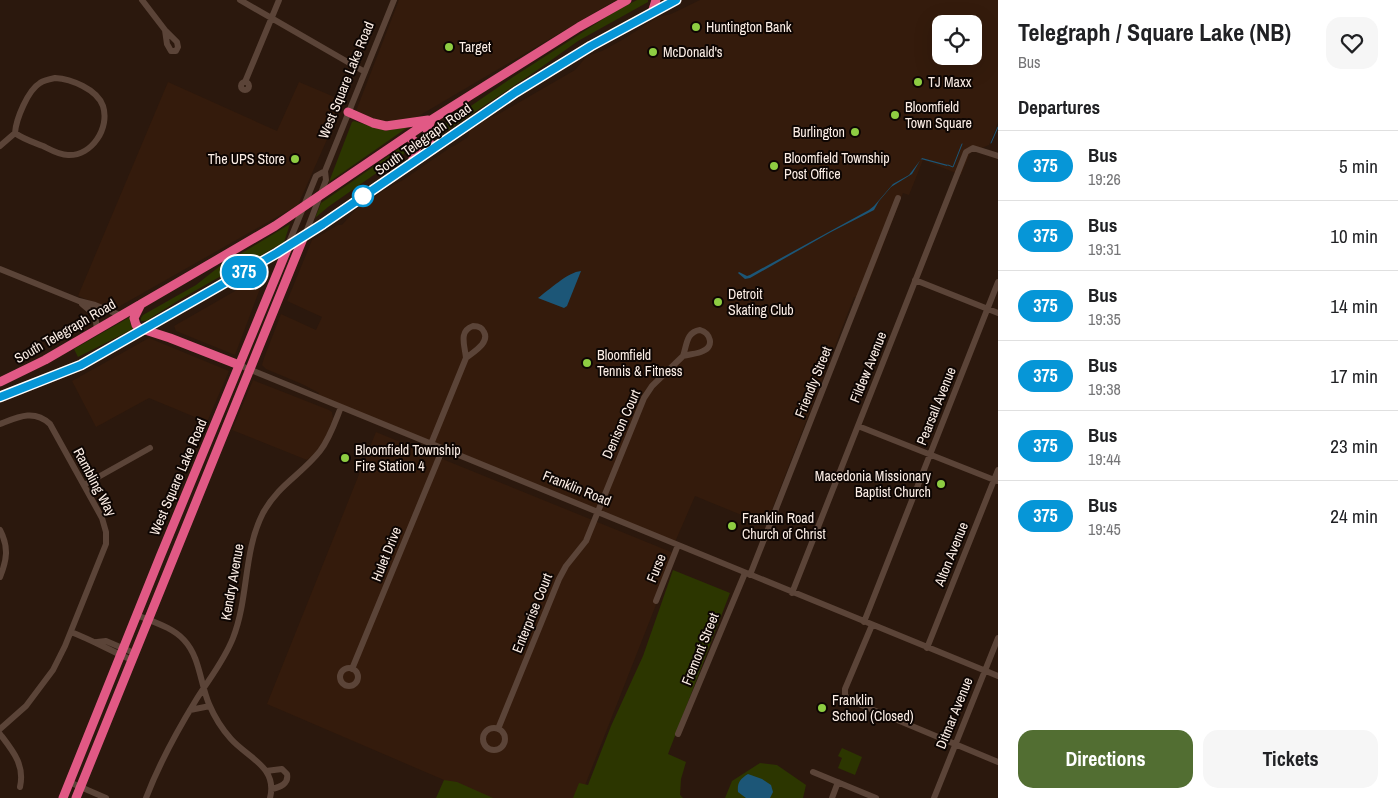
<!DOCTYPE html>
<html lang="en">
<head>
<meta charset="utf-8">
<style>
  body { margin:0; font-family:"Archivo Narrow",sans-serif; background:#f6f6f6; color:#202124; height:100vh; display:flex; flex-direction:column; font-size:19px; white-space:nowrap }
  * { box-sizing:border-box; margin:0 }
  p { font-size:16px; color:#757577 }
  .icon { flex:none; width:28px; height:28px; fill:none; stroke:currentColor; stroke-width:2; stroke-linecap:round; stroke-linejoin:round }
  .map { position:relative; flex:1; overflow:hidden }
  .details { display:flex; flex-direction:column; background:#fff; width:400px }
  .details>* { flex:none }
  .badge { padding:0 10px; border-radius:16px; font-size:18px; line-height:32px }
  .buttons { position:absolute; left:932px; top:15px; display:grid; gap:10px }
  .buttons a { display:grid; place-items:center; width:50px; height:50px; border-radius:10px; background:#fff; box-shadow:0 5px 20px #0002; font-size:25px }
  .map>.badge { position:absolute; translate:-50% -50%; box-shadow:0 0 0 2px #fff }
  h2 { padding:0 20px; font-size:19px; line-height:45px }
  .round { display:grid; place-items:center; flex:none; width:52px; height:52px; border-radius:15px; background:#f6f6f6 }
  .headline { display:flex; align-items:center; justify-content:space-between; height:85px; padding:0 20px }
  h1 { font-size:24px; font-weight:700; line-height:38px }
  .button { display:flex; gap:10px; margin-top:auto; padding:10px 20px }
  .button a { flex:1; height:58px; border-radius:15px; background:#526e32; color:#fff; font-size:20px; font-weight:700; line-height:58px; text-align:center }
  .button a+a { background:#f6f6f6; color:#202124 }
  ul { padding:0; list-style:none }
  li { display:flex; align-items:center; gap:15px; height:70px; padding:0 20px; border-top:1px solid #e0e0e0 }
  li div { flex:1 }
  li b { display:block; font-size:19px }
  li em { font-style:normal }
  li .badge { min-width:55px; font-weight:700; text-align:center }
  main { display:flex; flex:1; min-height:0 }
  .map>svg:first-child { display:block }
</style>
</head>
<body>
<main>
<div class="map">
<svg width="998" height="798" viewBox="0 0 998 798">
  <rect width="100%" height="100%" fill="#2b180d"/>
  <path fill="#341b0c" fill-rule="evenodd" d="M399,0h217l-199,117 -18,6h-16l-27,-12z
    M700,0h298v122l-9,23 -19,8 -9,22 -38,-15 -14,35 -6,-2 -41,107 -8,-3 -88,228 -71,-29 -20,46 -357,-145 1,-4 -17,-9 -36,-15 -4,-4 2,-7 17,-44 35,16 6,-13 -35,-16 25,-61 26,-15h4l16,-18 25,-16 20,-11 48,-33 3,-1 14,-9 2,-7 16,-11 11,-4 78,-45 12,-14 15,-5 20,-11 36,-23 13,-3zM941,24h33v32h-33z
    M168,82l109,49 22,-49 45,19 -46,104 -185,105 -35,-14z
    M256,279l5,7 -26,69 -59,-24 -2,-5z
    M149,338l80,33 -22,51 -58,-24 -53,29 -24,-46z
    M253,380l76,30 3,2 1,7 -6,15 -10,18 -10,8 -75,-30z
    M376,432l300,122 -96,244h-94l-219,-94z"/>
  <path fill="#2c3600" d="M637,0h11v2l-70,39 -42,30 -100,67 -4,-1 1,-5 3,-2 77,-53 101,-65z
    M354,121l32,10 25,-6 -82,57 23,-60z
    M406,144l4,1 -2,6 -80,56 -13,11 6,-15z
    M290,224l-6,18 -43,25 -4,-11z
    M225,262l6,4 -3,6 -49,28 -33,21h-5v-3l2,-3 53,-30z
    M130,317v5l3,7 -55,28 -4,-8z
    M673,570l57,23 -62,161 18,8 -5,17 -1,16 3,3h-110l6,-15 9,2 23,-59 32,-70z
    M842,748l20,9 -7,18 -17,-7 4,-10 -4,-2z
    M760,763l17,2 29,20 -3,13h-78l7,-17z
    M444,780l13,2 36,16h-57z"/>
  <path fill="#1c5677" d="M922,158l26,7 -1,1 -26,-7 -9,15 -21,13 -12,14 -5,9 -43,22 -81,46 -5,1 -7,-6 1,-1 8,4 3,-1 119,-65 5,-4 19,-22 16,-9z
    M581,271l-14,35 -3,2 -26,-10c11,-8 30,-26 43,-27z
    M748,774l14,5 9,6 2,7 -3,6h-24l-8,-6c-1,-9 2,-13 10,-18z"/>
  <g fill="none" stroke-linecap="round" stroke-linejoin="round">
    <path stroke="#1c5677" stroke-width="1" d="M991,143l7,-16
      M948,165l5,2 9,-23"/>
    <path stroke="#5b4438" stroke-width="6" d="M142,0l23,30 12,12 1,5 -2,4h-5l-4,-7 -2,-14
      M240,0l125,72
      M55,78c16,1 42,11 48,28 7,22 -11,50 -35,49 -9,0 -17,-5 -25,-9 -10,-4 -20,-7 -28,-13 1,-14 13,-43 25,-50 4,-3 10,-4 15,-5z
      M241 86a4 4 0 1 1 8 0a4 4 0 1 1-8 0Z
      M245,82l34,-82
      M0,146l15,-13
      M305,235l21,-55 -1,-9 69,-171
      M288,245l28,-69 9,-5
      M0,269l79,32 16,4 25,10
      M915,280l83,33
      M82,304l13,11 2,14
      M473,326c5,0 9,1 11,6 6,11 -11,20 -18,26 -1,-12 -8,-27 7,-32z
      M700,330c10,3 15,16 3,21 -5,3 -14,3 -20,5 4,-11 3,-24 17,-26z
      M239,365l759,311
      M0,424c18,-7 34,-15 50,0l52,94 4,14v12l-41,102 -12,24 -27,36 -26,23
      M858,426l139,55
      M431,444l35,-86
      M84,485l66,-37
      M0,530c9,17 7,30 0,47
      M750,575l148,-377
      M792,593l174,-441 7,-4 25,8
      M656,601l22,-56
      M137,615c16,7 35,12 47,25 16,17 16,43 25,64 5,12 13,25 22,35 17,19 47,28 39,59
      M864,622l134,-340
      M872,625l-27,64v5l2,5 151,63
      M71,632c21,8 40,19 61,28
      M97,642l9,-1 28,12
      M927,648l71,-178
      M340 677a9 9 0 1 1 18 0a9 9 0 1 1-18 0Z
      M352,669l91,-221
      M190,710l20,-4
      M483 739a11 11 0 1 1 22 0a11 11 0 1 1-22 0Z
      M498,729l61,-150 7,-13 20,-25 58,-143 8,-12 31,-30
      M0,734c13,17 25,31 20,53
      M678,734l67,-161
      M266,771l16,-2 5,5c2,10 -7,13 -15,15
      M813,772l63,26
      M69,782l37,16
      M146,798c13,-34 31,-67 50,-98 13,-21 28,-39 37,-62 16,-41 10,-86 30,-125 16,-29 38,-38 57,-62 10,-13 15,-29 21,-44
      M832,798l6,-16
      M934,798l64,-160"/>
    <path stroke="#e15985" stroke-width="9" d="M652,13l4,-13
      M348,112l25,11 13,3 42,-6
      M431,120c-4,12 -8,19 3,27
      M408,136l6,5 3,6 -5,15
      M226,255l9,9v8l-3,8
      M141,304l-7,14 2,7 3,3 31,10 69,27
      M0,382l45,-22 230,-134 156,-106 148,-93 48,-27
      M0,397l81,-32 196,-112 46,-29 193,-132 75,-46 85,-46
      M63,798l97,-241 128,-310
      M76,798l228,-562"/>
  </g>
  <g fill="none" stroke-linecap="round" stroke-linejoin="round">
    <defs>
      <path id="line" d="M0,397l81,-32 196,-112 46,-29 193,-132 75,-46 85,-46"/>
    </defs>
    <use href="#line" stroke="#fff" stroke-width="11"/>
    <use href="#line" stroke="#0696d7" stroke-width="8"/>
  </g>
  <g fill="#8ecd42" stroke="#0e0603" stroke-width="2">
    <circle cx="696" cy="27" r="5"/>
    <circle cx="449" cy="47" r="5"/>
    <circle cx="653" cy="52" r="5"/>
    <circle cx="918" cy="82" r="5"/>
    <circle cx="895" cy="115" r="5"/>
    <circle cx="855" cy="132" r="5"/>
    <circle cx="295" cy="159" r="5"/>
    <circle cx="774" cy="166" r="5"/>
    <circle cx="718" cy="302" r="5"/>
    <circle cx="587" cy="363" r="5"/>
    <circle cx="345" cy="458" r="5"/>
    <circle cx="941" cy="484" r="5"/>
    <circle cx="732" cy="526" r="5"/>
    <circle cx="822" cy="708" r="5"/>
  </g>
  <circle fill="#fff" stroke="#0696d7" stroke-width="2.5" cx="363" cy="196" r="10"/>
  <g text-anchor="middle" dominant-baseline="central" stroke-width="4" stroke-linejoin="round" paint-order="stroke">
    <g font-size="14" fill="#fceee6" stroke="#0e0603" text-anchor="start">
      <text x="706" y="27">Huntington Bank</text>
      <text x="459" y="47">Target</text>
      <text x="663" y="52">McDonald's</text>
      <text x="928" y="82">TJ Maxx</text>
      <text x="905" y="107">Bloomfield<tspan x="905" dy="16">Town Square</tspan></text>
      <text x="845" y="132" text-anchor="end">Burlington</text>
      <text x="784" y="158">Bloomfield Township<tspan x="784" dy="16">Post Office</tspan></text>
      <text x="285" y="159" text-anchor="end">The UPS Store</text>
      <text x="728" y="294">Detroit<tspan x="728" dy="16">Skating Club</tspan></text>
      <text x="597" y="355">Bloomfield<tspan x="597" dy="16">Tennis &amp; Fitness</tspan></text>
      <text x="355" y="450">Bloomfield Township<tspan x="355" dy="16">Fire Station 4</tspan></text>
      <text x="931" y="476" text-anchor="end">Macedonia Missionary<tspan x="931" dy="16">Baptist Church</tspan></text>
      <text x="742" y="518">Franklin Road<tspan x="742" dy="16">Church of Christ</tspan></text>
      <text x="832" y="700">Franklin<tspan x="832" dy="16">School (Closed)</tspan></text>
    </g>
    <g font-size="14" fill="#fceee6" stroke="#0e0603">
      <text transform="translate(346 80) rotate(-68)">West Square Lake Road</text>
      <text transform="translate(423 139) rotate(-35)">South Telegraph Road</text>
      <text transform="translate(65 331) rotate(-30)">South Telegraph Road</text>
      <text transform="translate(868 367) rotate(-68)">Fildew Avenue</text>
      <text transform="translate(813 382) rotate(-68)">Friendly Street</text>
      <text transform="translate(936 406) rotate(-68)">Pearsall Avenue</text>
      <text transform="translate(621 424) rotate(-66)">Denison Court</text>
      <text transform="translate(178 477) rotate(-67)">West Square Lake Road</text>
      <text transform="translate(95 482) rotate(62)">Rambling Way</text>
      <text transform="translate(577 488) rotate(22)">Franklin Road</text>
      <text transform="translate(386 554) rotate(-68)">Hulet Drive</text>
      <text transform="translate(951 554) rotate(-68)">Alton Avenue</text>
      <text transform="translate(656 568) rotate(-68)">Furse</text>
      <text transform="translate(232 582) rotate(-80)">Kendry Avenue</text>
      <text transform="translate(532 613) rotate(-68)">Enterprise Court</text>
      <text transform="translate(700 649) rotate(-68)">Fremont Street</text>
      <text transform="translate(954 713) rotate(-68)">Ditmar Avenue</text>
    </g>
  </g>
</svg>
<div class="buttons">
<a><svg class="icon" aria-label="locate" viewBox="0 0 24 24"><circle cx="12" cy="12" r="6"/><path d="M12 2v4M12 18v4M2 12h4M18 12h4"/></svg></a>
</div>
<b class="badge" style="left:244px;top:272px;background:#0696d7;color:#fff">375</b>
</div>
<section class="details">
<div class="headline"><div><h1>Telegraph / Square Lake (NB)</h1><p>Bus</p></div><a class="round"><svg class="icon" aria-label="heart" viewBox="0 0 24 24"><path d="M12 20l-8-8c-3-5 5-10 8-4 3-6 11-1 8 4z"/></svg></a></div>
<h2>Departures</h2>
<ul>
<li><span class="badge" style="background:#0696d7;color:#fff">375</span><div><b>Bus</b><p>19:26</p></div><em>5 min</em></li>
<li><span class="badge" style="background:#0696d7;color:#fff">375</span><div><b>Bus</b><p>19:31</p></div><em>10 min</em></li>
<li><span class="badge" style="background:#0696d7;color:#fff">375</span><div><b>Bus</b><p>19:35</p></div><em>14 min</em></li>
<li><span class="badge" style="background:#0696d7;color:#fff">375</span><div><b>Bus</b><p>19:38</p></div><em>17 min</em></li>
<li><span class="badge" style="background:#0696d7;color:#fff">375</span><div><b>Bus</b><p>19:44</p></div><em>23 min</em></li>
<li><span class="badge" style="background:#0696d7;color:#fff">375</span><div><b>Bus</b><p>19:45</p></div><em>24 min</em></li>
</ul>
<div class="button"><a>Directions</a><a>Tickets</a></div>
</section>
</main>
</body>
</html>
